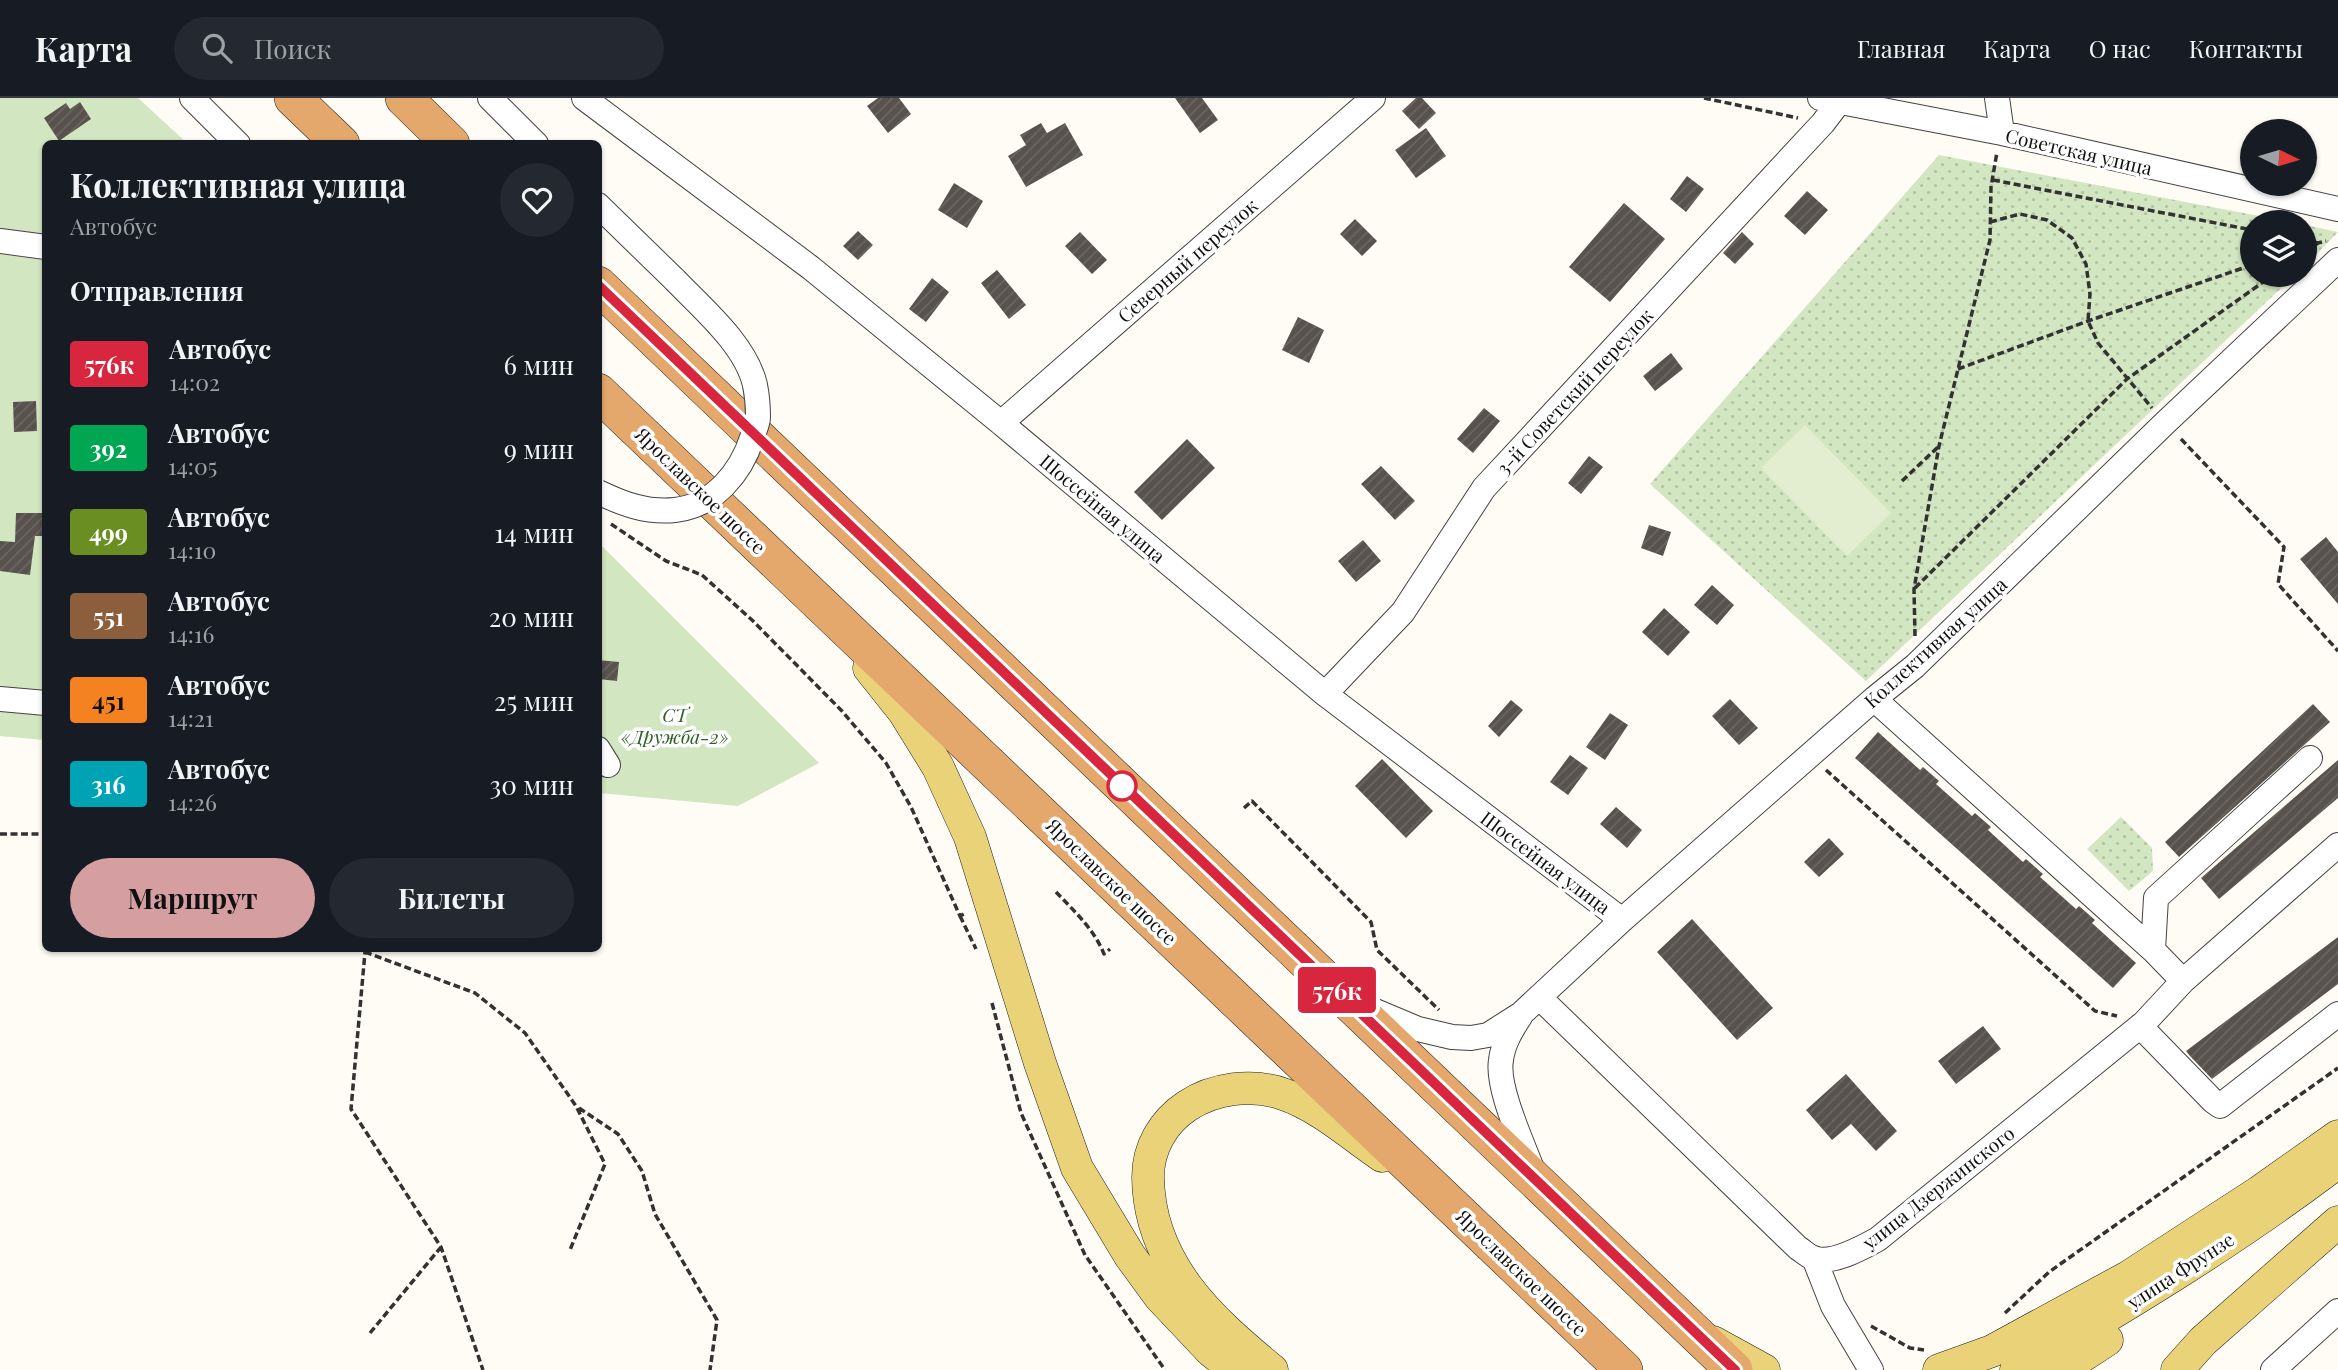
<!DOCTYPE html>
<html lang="ru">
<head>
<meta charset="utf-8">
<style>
  body { margin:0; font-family:"Playfair Display",serif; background:#242831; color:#f1f3f6; height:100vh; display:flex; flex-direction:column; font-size:26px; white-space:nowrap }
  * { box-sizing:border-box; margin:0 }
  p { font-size:23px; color:#9ea1a6 }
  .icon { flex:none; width:38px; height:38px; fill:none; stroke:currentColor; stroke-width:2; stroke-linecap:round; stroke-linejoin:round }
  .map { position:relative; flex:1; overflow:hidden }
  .details { position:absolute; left:42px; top:42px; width:560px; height:812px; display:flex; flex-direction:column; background:#171b24; border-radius:10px; box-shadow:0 2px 5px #0004 }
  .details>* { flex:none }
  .badge { padding:0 14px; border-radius:5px; font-size:24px; line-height:46px }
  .needle { width:46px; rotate:95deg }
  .buttons { position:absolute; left:2240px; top:21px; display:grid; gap:14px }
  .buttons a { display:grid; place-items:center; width:77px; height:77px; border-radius:50%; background:#171b24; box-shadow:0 2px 5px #0004; font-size:35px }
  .map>.badge { position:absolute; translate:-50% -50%; box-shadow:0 0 0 4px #fff }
  h2 { padding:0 28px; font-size:26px; line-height:63px }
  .round { display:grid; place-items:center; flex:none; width:74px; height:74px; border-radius:37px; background:#242831 }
  .overview { display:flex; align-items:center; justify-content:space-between; height:119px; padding:0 28px }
  h1 { font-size:33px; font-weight:700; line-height:52px }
  .cta { display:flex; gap:14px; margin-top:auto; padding:14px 28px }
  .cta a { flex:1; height:80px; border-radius:42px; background:#d59ea0; color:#111; font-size:28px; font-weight:700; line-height:80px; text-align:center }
  .cta a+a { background:#242831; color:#f1f3f6 }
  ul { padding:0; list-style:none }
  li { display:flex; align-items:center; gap:21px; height:84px; padding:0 28px }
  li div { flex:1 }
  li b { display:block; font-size:26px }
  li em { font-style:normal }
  li .badge { min-width:77px; font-weight:700; text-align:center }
  header { display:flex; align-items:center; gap:42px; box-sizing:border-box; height:98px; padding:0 35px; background:#171b24; border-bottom:2px solid #363941 }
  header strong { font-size:33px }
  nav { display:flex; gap:38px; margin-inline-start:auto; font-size:24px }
  .search { width:490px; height:63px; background:#242831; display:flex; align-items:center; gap:18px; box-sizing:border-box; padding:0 24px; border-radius:38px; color:#9ea1a6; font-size:26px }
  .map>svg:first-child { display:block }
</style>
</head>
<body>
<header>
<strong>Карта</strong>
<div class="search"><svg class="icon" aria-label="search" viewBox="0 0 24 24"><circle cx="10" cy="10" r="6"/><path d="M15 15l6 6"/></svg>Поиск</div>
<nav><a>Главная</a><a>Карта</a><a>О нас</a><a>Контакты</a></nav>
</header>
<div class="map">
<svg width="2338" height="1272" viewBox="0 0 2338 1272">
  <defs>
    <pattern id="park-dots" width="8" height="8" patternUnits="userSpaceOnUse" patternTransform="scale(1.75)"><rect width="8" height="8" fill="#d2e6c1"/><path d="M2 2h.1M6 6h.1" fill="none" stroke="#b3c4a5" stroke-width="1.8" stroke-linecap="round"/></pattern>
    <pattern id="building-hatch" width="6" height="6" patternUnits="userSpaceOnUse" patternTransform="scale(1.75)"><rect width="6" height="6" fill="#58524d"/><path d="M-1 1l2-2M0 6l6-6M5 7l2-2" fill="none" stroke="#6b6662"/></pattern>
  </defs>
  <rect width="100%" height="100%" fill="#fefcf4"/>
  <path fill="url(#park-dots)" d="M1939,57l351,67h-38v53h43l-429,406 -216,-197z
    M2305,127l33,7 -33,34z
    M2121,719l31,31 1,23 -24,20 -42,-42z"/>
  <path fill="#d2e6c1" d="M0,0h138l49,45 -141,1 -1,596 -45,-4z
    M598,444l221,221 -81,43 -139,-13z"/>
  <path fill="#e3eed1" d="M1805,327l86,88 -44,43 -86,-88z"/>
  <path fill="url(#building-hatch)" d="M878,0h21l12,16 -23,19 -21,-27z
    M1175,0h27l16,22 -18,13z
    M1416,0h6l14,15 -17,16 -17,-18z
    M80,4l11,17 -32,22 -15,-23 22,-15 4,6z
    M1041,25l6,10 18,-10 18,32 -57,32 -18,-31 18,-11 -6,-10z
    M1426,30l20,28 -30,22 -21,-28z
    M1687,78l17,13 -18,23 -16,-13z
    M954,85l29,18 -16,27 -29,-18z
    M1807,93l21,19 -23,25 -21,-19z
    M1624,105l41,36 -55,63 -41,-35z
    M1355,121l22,22 -15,15 -22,-22z
    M858,133l15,14 -15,15 -15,-14z
    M1080,134l27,28 -15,14 -27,-28z
    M1742,134l12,12 -19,20 -12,-11z
    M997,172l29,35 -17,14 -28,-36z
    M932,180l17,14 -23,30 -17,-13z
    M1298,219l26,13 -15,33 -27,-13z
    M1671,255l12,16 -28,22 -12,-15z
    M36,303l1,30 -23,1 -1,-30z
    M1484,310l16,13 -27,32 -16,-14z
    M1187,341l28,29 -53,52 -28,-28z
    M1589,358l14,11 -22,27 -13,-11z
    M1381,368l34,35 -20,19 -34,-36z
    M16,415h30v23h-11l-5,39 -30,-4v-30l15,1z
    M1649,427l22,7 -8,24 -22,-8z
    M2326,439l12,15v52l-38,-45z
    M1363,442l18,21 -25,21 -18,-21z
    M1712,487l22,20 -17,20 -23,-20z
    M1664,510l26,24 -22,24 -26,-24z
    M598,562l21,2 -2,19 -19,-2z
    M1730,601l28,29 -19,17 -27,-29z
    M1511,602l12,10 -24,27 -11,-11z
    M2313,606l17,18 -151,135 -14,-15z
    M1610,615l18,12 -23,35 -19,-13z
    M1878,634l42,38 3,-3 16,14 -3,3 36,32 3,-3 16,14 -3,3 35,32 3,-3 17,15 -3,3 36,32 3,-3 16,14 -3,3 44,40 -23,25 -258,-230z
    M1570,657l18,13 -20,27 -18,-13z
    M1382,661l51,52 -27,27 -51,-52z
    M2338,662v38l-119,101 -18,-21z
    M1616,709l26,23 -15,18 -27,-24z
    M1829,740l15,16 -25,23 -15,-15z
    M1692,821l81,89 -36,32 -80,-88z
    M2338,839v47l-126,95 -22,-23 -4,-5z
    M1983,928l18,23 -45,35 -18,-23z
    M1846,976l51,57 -21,20 -25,-27 -19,16 -26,-30z"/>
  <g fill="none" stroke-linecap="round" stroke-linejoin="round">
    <defs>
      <path id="minor" d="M192,0l46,46
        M490,0l46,46
        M584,0l227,170 190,155 324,271 297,226
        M1820,0l182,35 336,76
        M1997,0l5,35
        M598,107l77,75
        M0,143l46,6
        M1001,325l372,-325
        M1325,596l78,-82 81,-124 339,-365 16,-21
        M0,601l46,4
        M1874,601l279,251
        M598,651l10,16
        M2183,883l-30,-31 3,-52 154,-140
        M1539,899l259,251c5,3 10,8 15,10 18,7 49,-10 65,-19l266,-216 39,-42 155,-136
        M1361,907l57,24 34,8 19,1 17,-3 33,-21 101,-94 252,-221 41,-33 250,-243 173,-163
        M1521,917c-9,14 -18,28 -20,45 -5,28 23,86 33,114
        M2140,928l73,75 7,5 118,-92
        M1814,1160l19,48 38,64
        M2273,1272l65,-59"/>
      <path id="major" d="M869,570l35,44 34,55 32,70 70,226 37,105 53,88 30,41 51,54 24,19
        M1713,1244l51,28
        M1272,1272c-62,-51 -123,-106 -124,-193 0,-29 15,-55 39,-71 27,-18 65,-23 96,-12 36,12 68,41 99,62
        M1939,1272l53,-19 136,-74 131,-85 79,-56
        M2016,1272c111,-64 221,-131 322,-208
        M2061,1272l46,-30
        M2177,1272l26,-29 135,-119"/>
      <path id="highway" d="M293,0l48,46
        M404,0l47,46
        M598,187l1136,1085
        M598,294l1026,978"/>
    </defs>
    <use href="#minor" stroke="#434343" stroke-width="26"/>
    <use href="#major" stroke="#212121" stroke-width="33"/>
    <use href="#highway" stroke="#212121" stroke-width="38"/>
    <path stroke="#323232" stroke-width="3.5" stroke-dasharray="7 3.5" stroke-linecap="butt" d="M1704,0l94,20
      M1993,82l259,50
      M1990,124l30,-8 27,6 25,18 14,26 4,30 -2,27 10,22 54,65
      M2305,142l13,3 8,-2
      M2305,154l13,-9
      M1958,271l130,-48 164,-56
      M2181,341l103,108 -6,37 60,67
      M1902,383l36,-34
      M611,426l55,37 36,14 50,45 89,90 45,53 25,44 49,109 6,-3
      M1915,490l212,-209 146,-104
      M1915,538l-1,-47 25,-143 51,-206 1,-53 6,-35
      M1826,672l269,241 22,5
      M1244,710l8,-7 119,121 6,28 62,60
      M0,736h46
      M1056,794c18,19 38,37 48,62l6,-5
      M960,818l16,33
      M363,850l2,4 -14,157 90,138 42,123
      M365,854l110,41 50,40 51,73 29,58 -35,86
      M992,905l29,110 64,142 80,115
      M579,1010l39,26 24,37 13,43 62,106 -7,50
      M2005,1215l44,-41 289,-204
      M1871,1228l39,22 14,2
      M370,1235l71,-86"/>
    <use href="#minor" stroke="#fff" stroke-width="24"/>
    <use href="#major" stroke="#ead279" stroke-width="32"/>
    <use href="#highway" stroke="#e4a76c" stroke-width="37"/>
    <defs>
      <path id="minor-bridge" d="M598,394c25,12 49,21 77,18 39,-4 66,-38 77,-72 2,-7 6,-14 6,-21 0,-10 -1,-22 -3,-32 -9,-40 -53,-77 -80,-105"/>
    </defs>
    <use href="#minor-bridge" stroke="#434343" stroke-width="26" stroke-linecap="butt"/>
    <use href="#minor-bridge" stroke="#fff" stroke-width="24"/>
  </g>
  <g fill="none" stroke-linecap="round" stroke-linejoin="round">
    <defs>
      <path id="line" d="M598,187l1137,1085"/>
    </defs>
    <use href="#line" stroke="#fff" stroke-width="16"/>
    <use href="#line" stroke="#d7263d" stroke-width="10"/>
  </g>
  <circle fill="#fff" stroke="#d7263d" stroke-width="3.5" cx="1122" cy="688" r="14"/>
  <g text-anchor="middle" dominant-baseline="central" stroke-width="7" stroke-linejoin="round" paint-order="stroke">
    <g font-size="19" fill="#101010" stroke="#fff">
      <text transform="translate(2079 53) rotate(13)">Советская улица</text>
      <text transform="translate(1187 162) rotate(-41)">Северный переулок</text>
      <text transform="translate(1574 293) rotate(-47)">3-й Советский переулок</text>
      <text transform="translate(701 392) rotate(44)">Ярославское шоссе</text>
      <text transform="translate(1103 410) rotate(40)">Шоссейная улица</text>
      <text transform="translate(1935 544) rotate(-42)">Коллективная улица</text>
      <text transform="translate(1546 764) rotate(37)">Шоссейная улица</text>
      <text transform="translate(1112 783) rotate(44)">Ярославское шоссе</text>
      <text transform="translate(1938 1089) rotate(-38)">улица Дзержинского</text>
      <text transform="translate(2180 1172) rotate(-33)">улица Фрунзе</text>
      <text transform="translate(1522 1174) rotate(44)">Ярославское шоссе</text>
    </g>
    <g font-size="19" font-style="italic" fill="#316127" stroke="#fff">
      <text x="675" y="616">СТ<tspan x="675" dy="22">«Дружба-2»</tspan></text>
    </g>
  </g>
</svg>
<div class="buttons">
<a><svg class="needle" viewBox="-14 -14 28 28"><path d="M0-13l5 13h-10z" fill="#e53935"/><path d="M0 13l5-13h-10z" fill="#9ea1a6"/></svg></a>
<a><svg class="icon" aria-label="layers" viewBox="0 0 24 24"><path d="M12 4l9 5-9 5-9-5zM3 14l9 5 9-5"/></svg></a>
</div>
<b class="badge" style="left:1337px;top:892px;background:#d7263d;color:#fff">576к</b>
<section class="details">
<div class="overview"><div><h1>Коллективная улица</h1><p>Автобус</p></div><a class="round"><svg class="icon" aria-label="heart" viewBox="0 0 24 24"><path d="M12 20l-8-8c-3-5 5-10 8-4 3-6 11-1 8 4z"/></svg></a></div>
<h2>Отправления</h2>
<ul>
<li><span class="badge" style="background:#d7263d;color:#fff">576к</span><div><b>Автобус</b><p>14:02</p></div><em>6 мин</em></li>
<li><span class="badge" style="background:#00a651;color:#fff">392</span><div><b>Автобус</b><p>14:05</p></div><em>9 мин</em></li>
<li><span class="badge" style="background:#6b8e23;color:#fff">499</span><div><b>Автобус</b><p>14:10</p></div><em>14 мин</em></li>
<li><span class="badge" style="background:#8b5e3c;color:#fff">551</span><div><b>Автобус</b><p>14:16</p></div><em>20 мин</em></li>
<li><span class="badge" style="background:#f58220;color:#111">451</span><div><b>Автобус</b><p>14:21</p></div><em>25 мин</em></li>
<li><span class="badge" style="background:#00a3b4;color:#fff">316</span><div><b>Автобус</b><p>14:26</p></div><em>30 мин</em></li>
</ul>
<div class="cta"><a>Маршрут</a><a>Билеты</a></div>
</section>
</div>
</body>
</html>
